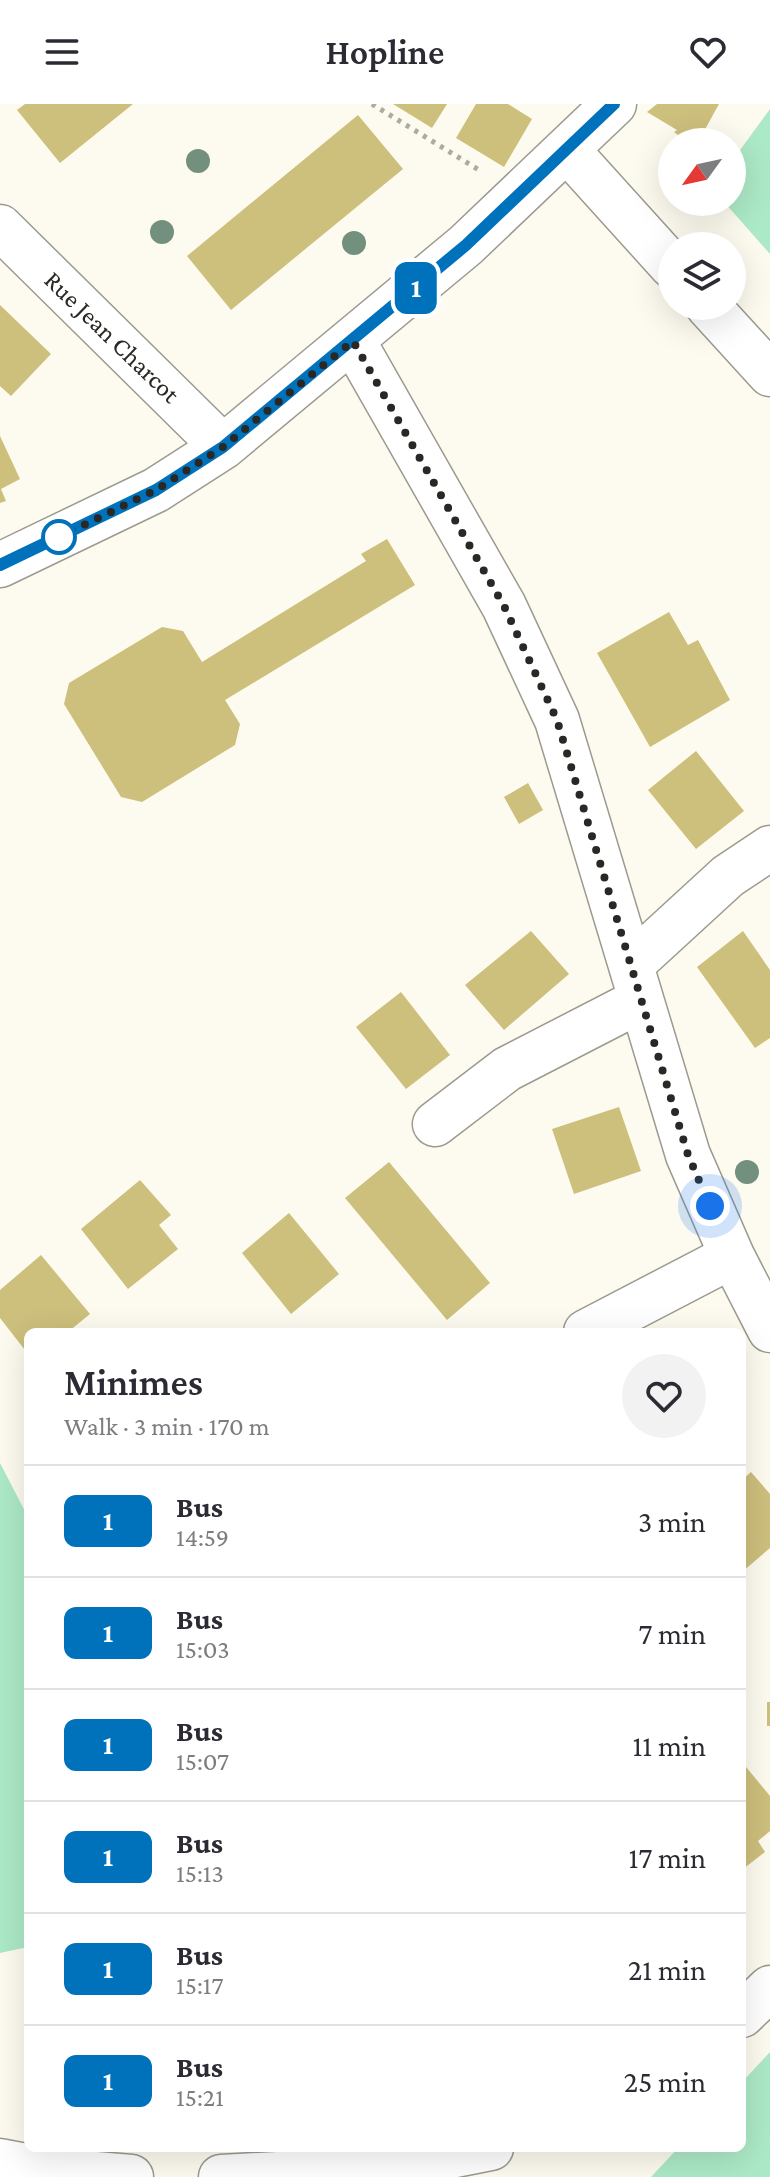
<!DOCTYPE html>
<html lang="en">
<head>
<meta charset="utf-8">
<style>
  body { margin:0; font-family:"Crimson Pro",serif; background:#f2f2f3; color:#2b2b33; height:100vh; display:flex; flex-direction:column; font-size:30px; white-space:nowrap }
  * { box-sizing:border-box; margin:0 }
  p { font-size:26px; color:#7c7c81 }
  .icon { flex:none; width:44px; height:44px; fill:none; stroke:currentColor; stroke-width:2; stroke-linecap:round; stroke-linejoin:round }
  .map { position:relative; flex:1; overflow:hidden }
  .drawer { position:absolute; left:24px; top:1224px; width:722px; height:824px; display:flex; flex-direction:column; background:#fff; border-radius:12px; box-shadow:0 8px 32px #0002 }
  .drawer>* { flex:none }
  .badge { padding:0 16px; border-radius:12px; font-size:28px; line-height:52px }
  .needle { width:52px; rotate:237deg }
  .tools { position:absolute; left:658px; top:24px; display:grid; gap:16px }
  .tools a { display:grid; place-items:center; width:88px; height:88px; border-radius:50%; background:#fff; box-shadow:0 8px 32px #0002; font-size:40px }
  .you { position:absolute; width:40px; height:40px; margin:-20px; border:6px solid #fff; border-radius:50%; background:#1a73e8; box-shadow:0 0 0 12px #1a73e833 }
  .map>.badge { position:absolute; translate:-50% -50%; box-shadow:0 0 0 4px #fff }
  .round { display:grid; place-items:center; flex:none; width:84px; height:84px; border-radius:42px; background:#f2f2f3 }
  .summary { display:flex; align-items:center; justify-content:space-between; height:136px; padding:0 40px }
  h1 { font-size:38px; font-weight:600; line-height:60px }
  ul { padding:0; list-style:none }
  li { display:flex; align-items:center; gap:24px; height:112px; padding:0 40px; border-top:2px solid #e1e1e2 }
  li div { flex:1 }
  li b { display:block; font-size:30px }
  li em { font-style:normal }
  li .badge { min-width:88px; font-weight:700; text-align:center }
  header { display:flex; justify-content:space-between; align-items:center; height:104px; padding:0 40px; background:#fff; font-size:36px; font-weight:600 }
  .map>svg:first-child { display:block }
</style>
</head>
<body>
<header><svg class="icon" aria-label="menu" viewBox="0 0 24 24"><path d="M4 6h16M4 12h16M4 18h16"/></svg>Hopline<svg class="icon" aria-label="heart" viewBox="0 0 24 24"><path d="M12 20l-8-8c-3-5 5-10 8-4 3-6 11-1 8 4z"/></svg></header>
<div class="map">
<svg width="770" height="2073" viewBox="0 0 770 2073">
  <rect width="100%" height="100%" fill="#fdfbef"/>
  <path fill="#ace9c6" d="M770,5v145l-46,-52h8v-41z
    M0,1359l28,54v430l-28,6z
    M770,1948v125h-119l27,-29h64v-66z"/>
  <path fill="#cdbf7c" d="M25,0h108l-73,59 -43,-53z
    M393,0h54l-15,24z
    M476,0h32l24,15 -28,48 -48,-29z
    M657,0h62l-21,38h-7l-7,-6 -2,2 -8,-6 3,-2 -30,-18z
    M358,11l45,54 -172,141 -44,-54z
    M0,201l51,49 -40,42 -11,-10z
    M0,332l20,43 -19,10 5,12 -6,2z
    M387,435l28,46 -190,115 15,24 -5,21 -93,57 -21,-5 -57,-93 5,-21 93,-56 21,4 19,31 164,-101 -5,-7z
    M669,508l19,33 10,-5 32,60 -80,47 -53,-94z
    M696,647l48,60 -48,38 -48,-59z
    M528,679l15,27 -24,14 -15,-27z
    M531,827l38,43 -65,56 -39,-45z
    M743,827l27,39v68l-15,10 -58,-81z
    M401,888l49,63 -44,34 -50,-62z
    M619,1003l22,64 -67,23 -22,-65z
    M389,1058l101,121 -43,37 -102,-122z
    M140,1076l31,35 -12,10 19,24 -50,40 -47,-60z
    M289,1109l50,61 -48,40 -49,-61z
    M41,1151l49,59 -22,18h-40v22l-28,-36v-28z
    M751,1368l19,22v54l-28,24v-92z
    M767,1598h3v24h-3z
    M742,1658l28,34v35l-12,10 7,11 -22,17z"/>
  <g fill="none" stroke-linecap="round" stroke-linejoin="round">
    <defs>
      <path id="minor" d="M568,47l104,115
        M0,123l223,220
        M708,202l62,68
        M353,237l151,265 53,114 131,435 44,101 38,74
        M0,461l156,-75 67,-43 243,-202 148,-141
        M631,861l97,-89 42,-28
        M435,1020l72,-55 134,-69
        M586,1228l146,-76
        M742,1911l28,-27
        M0,2057l48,9 83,7
        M221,2073l168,-9 102,-20"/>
    </defs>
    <use href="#minor" stroke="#9c9a8f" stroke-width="47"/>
    <path stroke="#acaba2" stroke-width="5" stroke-dasharray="4 6" stroke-linecap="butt" d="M372,0l107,66"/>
    <use href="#minor" stroke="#fff" stroke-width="44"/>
  </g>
  <g fill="#72907d">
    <circle cx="198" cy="57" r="12"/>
    <circle cx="162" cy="128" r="12"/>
    <circle cx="354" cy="139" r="12"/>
    <circle cx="747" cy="1068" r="12"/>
  </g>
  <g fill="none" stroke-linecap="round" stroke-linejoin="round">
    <defs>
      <path id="line" d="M0,461l156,-75 67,-43 243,-202 148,-141"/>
    </defs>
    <use href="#line" stroke="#fff" stroke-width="18"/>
    <use href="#line" stroke="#0072bc" stroke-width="12"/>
    <path stroke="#292824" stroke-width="8" stroke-dasharray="0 14.4" d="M59,433l97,-47 67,-43 130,-106 151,265 53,114 131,435 22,51"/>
  </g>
  <circle fill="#fff" stroke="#0072bc" stroke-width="4" cx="59" cy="433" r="16"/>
  <g text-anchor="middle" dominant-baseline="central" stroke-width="6" stroke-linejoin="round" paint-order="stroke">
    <g font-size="26" fill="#292824" stroke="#fff">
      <text transform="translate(112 233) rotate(44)">Rue Jean Charcot</text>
    </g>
  </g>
</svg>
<div class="tools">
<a><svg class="needle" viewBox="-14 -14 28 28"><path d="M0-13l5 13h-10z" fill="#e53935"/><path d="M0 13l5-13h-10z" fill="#7c7c81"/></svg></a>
<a><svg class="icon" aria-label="layers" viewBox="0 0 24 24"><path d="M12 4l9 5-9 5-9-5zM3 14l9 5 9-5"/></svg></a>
</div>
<div class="you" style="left:710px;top:1102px"></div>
<b class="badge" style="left:416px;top:184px;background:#0072bc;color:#fff">1</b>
<section class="drawer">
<div class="summary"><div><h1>Minimes</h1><p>Walk · 3 min · 170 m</p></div><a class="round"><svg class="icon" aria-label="heart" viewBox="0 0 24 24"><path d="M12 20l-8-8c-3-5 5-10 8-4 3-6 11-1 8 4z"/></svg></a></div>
<ul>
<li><span class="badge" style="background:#0072bc;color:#fff">1</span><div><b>Bus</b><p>14:59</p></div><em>3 min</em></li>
<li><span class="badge" style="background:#0072bc;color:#fff">1</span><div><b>Bus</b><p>15:03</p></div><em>7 min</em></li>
<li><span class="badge" style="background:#0072bc;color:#fff">1</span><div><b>Bus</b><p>15:07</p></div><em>11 min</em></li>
<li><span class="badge" style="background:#0072bc;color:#fff">1</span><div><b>Bus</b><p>15:13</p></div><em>17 min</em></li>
<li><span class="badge" style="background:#0072bc;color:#fff">1</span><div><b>Bus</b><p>15:17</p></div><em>21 min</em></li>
<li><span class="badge" style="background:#0072bc;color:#fff">1</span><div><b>Bus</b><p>15:21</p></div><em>25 min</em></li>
</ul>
</section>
</div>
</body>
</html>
